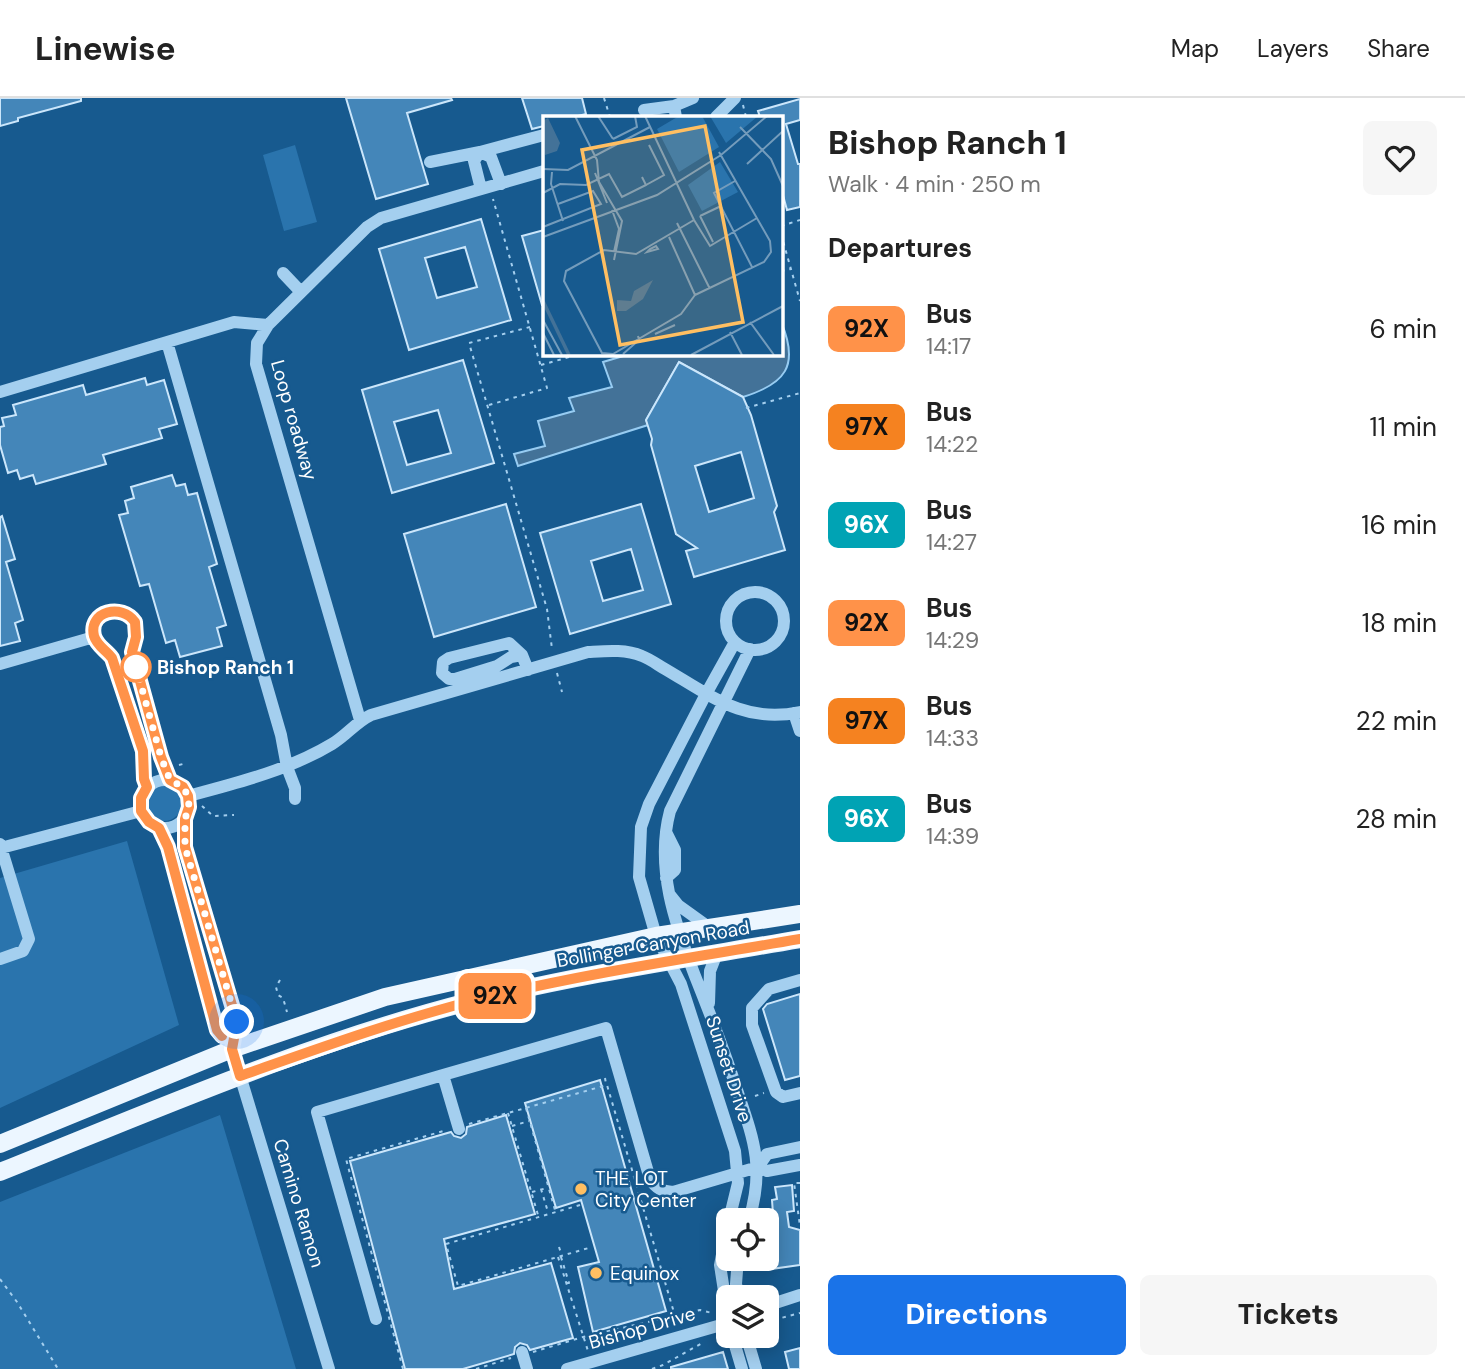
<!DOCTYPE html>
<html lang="en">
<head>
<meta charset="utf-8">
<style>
  body { margin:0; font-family:"DM Sans",sans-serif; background:#f6f6f6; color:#222; height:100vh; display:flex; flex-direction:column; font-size:26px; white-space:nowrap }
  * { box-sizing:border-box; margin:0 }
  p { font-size:23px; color:#767676 }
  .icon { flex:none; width:38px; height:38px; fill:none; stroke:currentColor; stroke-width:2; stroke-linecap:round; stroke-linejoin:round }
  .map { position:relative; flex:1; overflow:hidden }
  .side { display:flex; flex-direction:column; background:#fff; width:665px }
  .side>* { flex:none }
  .badge { padding:0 14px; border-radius:10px; font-size:24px; line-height:46px }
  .fabs { position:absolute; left:716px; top:1110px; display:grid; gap:14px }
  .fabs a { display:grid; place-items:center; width:63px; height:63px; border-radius:10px; background:#fff; box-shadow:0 4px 18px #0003; font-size:35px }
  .you { position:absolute; width:35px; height:35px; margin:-18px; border:5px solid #fff; border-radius:50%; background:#1a73e8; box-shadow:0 0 0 10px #1a73e833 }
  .map>.badge { position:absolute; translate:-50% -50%; box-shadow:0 0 0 4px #fff }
  h2 { padding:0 28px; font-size:26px; line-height:63px }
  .round { display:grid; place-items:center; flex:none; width:74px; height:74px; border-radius:10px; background:#f6f6f6 }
  .summary { display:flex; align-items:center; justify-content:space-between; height:119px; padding:0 28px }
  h1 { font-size:33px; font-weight:800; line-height:52px }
  .primary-button { display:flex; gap:14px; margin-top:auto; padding:14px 28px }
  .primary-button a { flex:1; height:80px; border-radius:10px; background:#1a73e8; color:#fff; font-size:28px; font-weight:800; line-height:80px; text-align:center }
  .primary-button a+a { background:#f6f6f6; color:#222 }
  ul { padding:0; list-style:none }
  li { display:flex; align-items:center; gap:21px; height:98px; padding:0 28px }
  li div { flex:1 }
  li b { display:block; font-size:26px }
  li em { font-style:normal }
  li .badge { min-width:77px; font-weight:700; text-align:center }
  header { display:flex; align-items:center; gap:42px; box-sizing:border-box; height:98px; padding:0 35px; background:#fff; border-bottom:2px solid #e0e0e0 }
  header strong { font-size:33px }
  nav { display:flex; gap:38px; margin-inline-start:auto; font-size:24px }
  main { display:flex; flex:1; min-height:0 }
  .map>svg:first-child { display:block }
</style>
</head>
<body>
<header>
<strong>Linewise</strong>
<nav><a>Map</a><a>Layers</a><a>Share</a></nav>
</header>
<main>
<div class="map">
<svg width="800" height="1271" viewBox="0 0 800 1271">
  <rect width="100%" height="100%" fill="#175a8f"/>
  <path fill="#2a74ad" d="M295,47l22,77 -33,9 -21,-76z
    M146 705a18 18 0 1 1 36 0a18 18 0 1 1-36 0Z
    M127,743l52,184 -179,83v-230z
    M220,1017l76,254h-296v-167z"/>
  <path fill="#437298" stroke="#97ccf2" stroke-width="2" d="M781,224c19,44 4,62 -38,75l-64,-35 -33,58 2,5 -130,41 -4,-12 31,-8 -7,-25 36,-10 -5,-13 43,-11 -9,-25 27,-8h151z"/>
  <path fill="#4486b9" stroke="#cbe6fb" stroke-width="2" fill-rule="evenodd" d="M0,0h81v3l-63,17v3l-18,5z
    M346,0h105l1,2 -45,13 21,71 -52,15z
    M522,0h60l4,16 -12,3h-30v9l-12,3z
    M800,1v21l-14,4 12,40h2v43l-13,3 -6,-22v-71h-21l-2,-6z
    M481,121l30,101 -102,30 -30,-101zM465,149l12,40 -40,11 -12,-40z
    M544,132v75h-2l-20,-69z
    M463,262l31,103 -102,30 -30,-103zM438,312l13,43 -44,12 -13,-43z
    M679,264l64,35 8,18 26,91 -3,6 11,38 -91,27 -8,-26 11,-3 -21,-14 -25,-89 1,-6 -6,-19zM741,354l13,46 -45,14 -14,-46z
    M145,280l2,7 17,-5 13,44 -18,5 3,9 -59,17 3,9 -70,20 -3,-9 -13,4 -3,-9 -9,3 -8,-28v-18l4,-1 -2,-8 14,-3 -3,-10 70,-20 3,10z
    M172,377l4,11 9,-2 3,11 9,-2 20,71 -8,3 17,58 -9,3 5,18 -42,11 -5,-17 -9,3 -17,-59 -9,2 -21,-71 9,-2 -3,-12 9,-3 -3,-11z
    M506,406l30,103 -102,30 -30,-103z
    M641,406l30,100 -101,30 -30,-101zM631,451l12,41 -40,11 -12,-40z
    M2,418l13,43 -9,3 17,58 -8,3 5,18 -20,5v-129z
    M800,896v82l-15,4 -22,-71 4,-5z
    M600,982l66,231 -73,21 -15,-65 21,-5 -18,-62 -25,8 -31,-105z
    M506,1017l29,99 -91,25 10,50 97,-26 22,75 -43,12 -3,-5 -7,-2 -5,4 -1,7 -51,15h-58l-55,-208 101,-29 3,4 7,2 5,-4 1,-7z
    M792,1087l2,26 -7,1 2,15 11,3v35l-29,4 -5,-54 7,-1 -1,-14 5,-1 -2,-12z
    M800,1250v21h-11l-4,-17z
    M723,1254l5,17h-57v-2z"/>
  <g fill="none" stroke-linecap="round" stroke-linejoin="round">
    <path stroke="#a4cfef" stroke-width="2" stroke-dasharray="3.5 5" stroke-linecap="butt" d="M604,0l6,19
      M743,7l3,12
      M781,128l19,-6
      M781,136l19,67
      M781,173l9,-2
      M530,229l-61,16 78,266 5,40
      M541,267l39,-11
      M489,307l58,-17 -54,-189
      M746,310l54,-15
      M557,575l5,19
      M179,667l8,-2
      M202,708l11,10 21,-1
      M280,882l-4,7 2,8 5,3 4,14
      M605,980l1,6
      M755,998l9,-3
      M526,1010l29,102
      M508,1015l30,102
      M469,1026l138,-39 68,231
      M512,1028l17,-5
      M800,1085h-6l6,43
      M541,1091l7,23
      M532,1094l15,-4
      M580,1107l-134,39 12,42 134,-39
      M559,1149l3,9
      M558,1159l30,94
      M561,1159l8,26h-2
      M0,1181l17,23 41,67
      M766,1224l34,-9
      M533,1254l50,-15 117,-27 12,3
      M403,1271l-57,-210 101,-29
      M476,1271l35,-11
      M652,1271l11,-4 41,-23"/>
    <path stroke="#a4cfef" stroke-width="12" d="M644,12l30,-4
      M676,19l-2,-11 19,-8
      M716,19l19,-19
      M480,54l-6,9 7,28
      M480,54l11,5 10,27
      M430,64l50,-10 64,-17
      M283,175l18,19
      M167,244l114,393 6,32 8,21v11
      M0,294l234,-70 34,3
      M726 523a29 29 0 1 1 58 0a29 29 0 1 1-58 0Z
      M522,557l-11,2 -14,9 -42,13h-6l-7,-6 1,-11 6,-4 60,-15 13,12 6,15
      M0,566l94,-27
      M794,615l6,18
      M360,622l-104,-356 1,-21 11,-18 99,-98 14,-9 163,-47
      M141 706a24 24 0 1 1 48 0a24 24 0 1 1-48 0Z
      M147,689l-3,-8 -1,-28 -31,-93c-6,-8 -15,-12 -18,-22 -6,-25 28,-33 41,-14l1,15 -4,15 29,105 9,23
      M188,698c49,-13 101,-26 144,-52 15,-9 24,-22 39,-29l217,-63c18,-1 37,-3 54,4 8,3 16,9 23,13 46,27 80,55 135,43
      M185,721l-1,19 3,21 50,163 -5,27
      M159,730l9,19 49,183 15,19 97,320
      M0,746l29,95 -6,12 -23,8
      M1,750l140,-37
      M666,780l9,-8v-20l-9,-18
      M670,797l8,10 32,23
      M800,882l-31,9 -17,19v17l24,67 7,5 17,-4
      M709,905l1,-32 7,-18
      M459,1031l-16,-54 163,-47 44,151c6,10 12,12 23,13l85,-25 9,-13 33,-7
      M758,1069l9,4 33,-6
      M729,1122l9,-37 -3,-32 -54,-167 -25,-48 -17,-59 2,-50 8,-23 57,-110 29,-52
      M749,1122c15,-50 6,-77 -10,-124 -13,-41 -28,-80 -44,-120 -20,-52 -40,-109 -25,-165l80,-162
      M728,1125l-8,42 8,52
      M738,1160l-2,26 3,13
      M766,1208l34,-11
      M376,1221l-59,-207 126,-37
      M732,1237l10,34
      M746,1237l10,34
      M522,1254l5,17
      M567,1271l161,-46"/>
    <path stroke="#ecf6ff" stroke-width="18" d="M0,1046l232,-95 153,-52 271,-61 144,-22
      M0,1074c155,-62 310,-130 472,-171 108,-27 219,-43 328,-62"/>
  </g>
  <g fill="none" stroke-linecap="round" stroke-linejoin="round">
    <defs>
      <path id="line" d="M222,938l-5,-6 -49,-183 -9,-19 -10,-6 -8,-11v-13l6,-11 -3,-8 -1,-28 -31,-93c-6,-8 -15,-12 -18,-22 -6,-25 28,-33 41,-14l1,15 -4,15 29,105 9,23 13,7 5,9 1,11 -4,12v28l52,175 -5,27 8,27c77,-27 154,-55 232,-75 108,-27 219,-43 328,-62"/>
    </defs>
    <use href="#line" stroke="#fff" stroke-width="16"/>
    <use href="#line" stroke="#ff9249" stroke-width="10"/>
    <path stroke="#fff" stroke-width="7" stroke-dasharray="0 12.6" d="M136,569l25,90 9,23 13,7 5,9 1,11 -4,12v28l52,175"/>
  </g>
  <circle fill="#fff" stroke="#ff9249" stroke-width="3.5" cx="136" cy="569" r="14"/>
  <g fill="#ffbf62" stroke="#175a8f" stroke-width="2.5">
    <circle cx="581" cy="1091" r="7"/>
    <circle cx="596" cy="1175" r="7"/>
  </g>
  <g text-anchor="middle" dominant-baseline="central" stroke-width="5" stroke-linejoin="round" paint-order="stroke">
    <g font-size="19" fill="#fff" stroke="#175a8f">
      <text transform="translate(294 322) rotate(74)">Loop roadway</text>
      <text transform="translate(653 846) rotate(-10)">Bollinger Canyon Road</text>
      <text transform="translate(729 971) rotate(72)">Sunset Drive</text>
      <text transform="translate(299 1105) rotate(73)">Camino Ramon</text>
      <text transform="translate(642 1230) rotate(-16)">Bishop Drive</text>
    </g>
    <g font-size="19" font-weight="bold" fill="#fff" stroke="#175a8f" text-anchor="start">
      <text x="157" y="569">Bishop Ranch 1</text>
    </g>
    <g font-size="19" fill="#fff" stroke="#175a8f" text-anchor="start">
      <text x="595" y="1080">THE LOT<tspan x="595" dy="22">City Center</tspan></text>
      <text x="610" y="1175">Equinox</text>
    </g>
  </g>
  <g transform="translate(543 18)">
    <rect width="240" height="240" fill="#175a8f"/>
    <path d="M136,0h23l17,31 -40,25 -22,-43zM167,0h48l-32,27zM177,46l18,30 -36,19 -14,-26z" fill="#2a74ad"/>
    <path d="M5,2l12,25 -3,8 -12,4 -2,-34zM110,164l-10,19 -17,12h-9v-11l14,1 3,-10z" fill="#437298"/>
    <path fill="none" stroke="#437298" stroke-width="3.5" d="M0,185l26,54"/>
    <path fill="none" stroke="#749cbc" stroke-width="2" d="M32,0l22,44 2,22 23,39 -8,39M55,0l15,23M102,0l49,104M197,11l31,32 12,27M70,23l24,-12 -2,-11M204,48l36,-33M0,53l25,1 82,-43M9,56l-1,12 12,37M52,57l12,30M192,65l-21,12 38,74M103,69l18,-10 -15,-30M0,77l17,-9 26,1 23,-11 13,23 24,-12 -4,-8M69,94l7,19 -5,23M157,100l13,26M157,100l21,-10M151,104l16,26 47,-28M134,107l33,66M0,111l58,-23 -8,-13 -35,13M0,121l114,-42 64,-40 46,-39M126,121l26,58 -14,19 -68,40 -11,-1 -38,-72 2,-10 38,-21 32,4 58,-34M113,130l2,3 -11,3 3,-3zM152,179l69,-33 7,-10 -1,-11 -51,-89M0,204l19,35M207,206l24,33M187,216l12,23M0,217l11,22M112,218l20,-9M80,238l16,-14 -1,-4M148,239l92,-49"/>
    <path fill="#ffbf62" fill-opacity="0.15" stroke="#ffbf62" stroke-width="3.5" d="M162,10l38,196 -123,23 -38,-195z"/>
    <rect width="240" height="240" fill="none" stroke="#fff" stroke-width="3.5"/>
  </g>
</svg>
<div class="fabs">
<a><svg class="icon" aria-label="locate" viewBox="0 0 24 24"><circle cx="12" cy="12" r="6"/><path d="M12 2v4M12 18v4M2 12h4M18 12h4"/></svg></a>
<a><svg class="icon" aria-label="layers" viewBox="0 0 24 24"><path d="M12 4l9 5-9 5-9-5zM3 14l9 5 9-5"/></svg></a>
</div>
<div class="you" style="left:237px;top:924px"></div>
<b class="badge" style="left:495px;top:898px;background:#ff9249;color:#111">92X</b>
</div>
<section class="side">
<div class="summary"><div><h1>Bishop Ranch 1</h1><p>Walk · 4 min · 250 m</p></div><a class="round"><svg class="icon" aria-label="heart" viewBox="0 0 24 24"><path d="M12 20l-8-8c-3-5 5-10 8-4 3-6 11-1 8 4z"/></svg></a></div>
<h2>Departures</h2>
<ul>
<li><span class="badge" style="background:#ff9249;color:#111">92X</span><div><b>Bus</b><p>14:17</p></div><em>6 min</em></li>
<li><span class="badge" style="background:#f58220;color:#111">97X</span><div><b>Bus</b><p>14:22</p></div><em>11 min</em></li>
<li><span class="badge" style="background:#00a3b4;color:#fff">96X</span><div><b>Bus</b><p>14:27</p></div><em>16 min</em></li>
<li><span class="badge" style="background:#ff9249;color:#111">92X</span><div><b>Bus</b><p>14:29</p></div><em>18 min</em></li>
<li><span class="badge" style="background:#f58220;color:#111">97X</span><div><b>Bus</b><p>14:33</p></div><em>22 min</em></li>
<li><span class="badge" style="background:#00a3b4;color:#fff">96X</span><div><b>Bus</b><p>14:39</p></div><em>28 min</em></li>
</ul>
<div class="primary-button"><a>Directions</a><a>Tickets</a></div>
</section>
</main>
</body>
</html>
